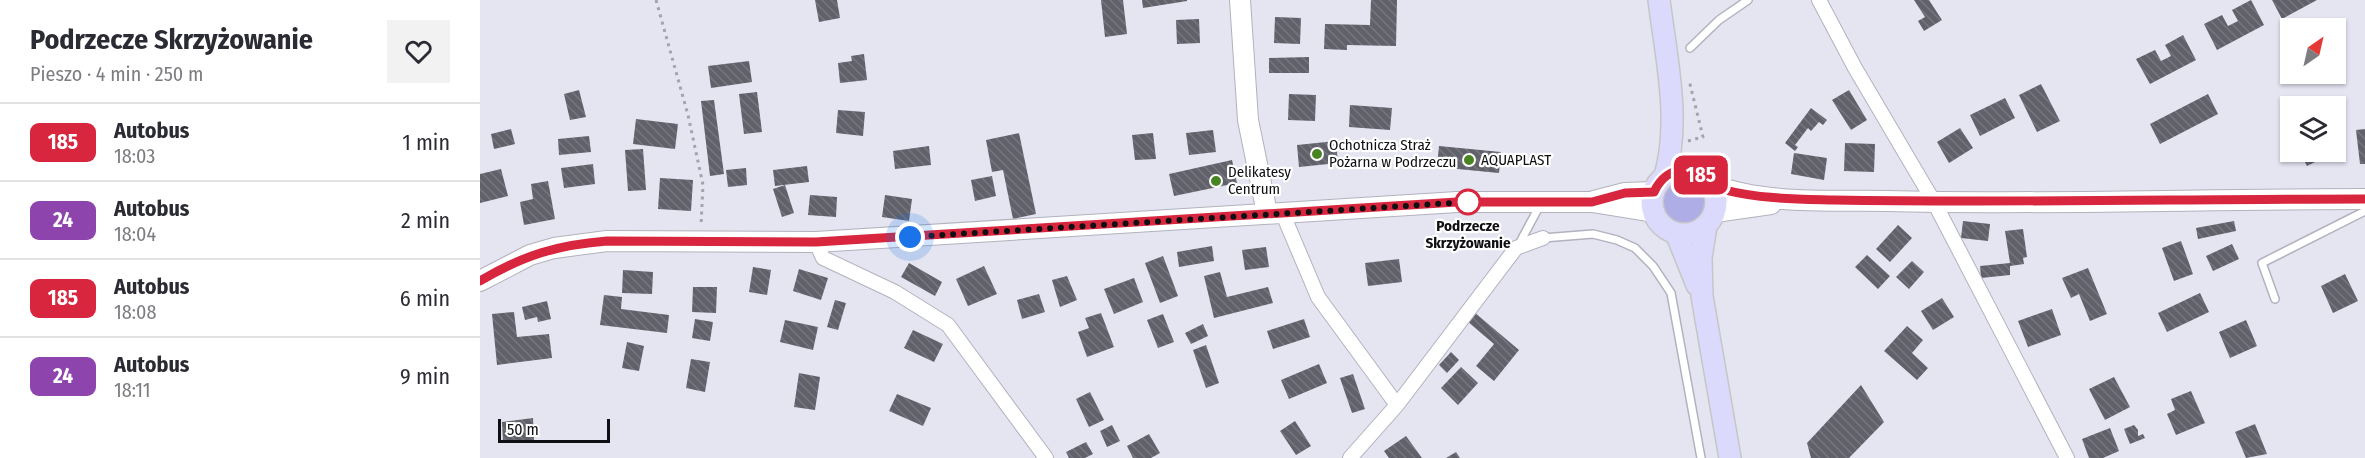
<!DOCTYPE html>
<html lang="pl">
<head>
<meta charset="utf-8">
<style>
  body { margin:0; font-family:"Fira Sans Condensed",sans-serif; background:#f2f2f3; color:#2b2b33; height:100vh; display:flex; flex-direction:column; font-size:22px; white-space:nowrap }
  * { box-sizing:border-box; margin:0 }
  p { font-size:20px; color:#7c7c81 }
  .icon { flex:none; width:33px; height:33px; fill:none; stroke:currentColor; stroke-width:2; stroke-linecap:round; stroke-linejoin:round }
  .map { position:relative; flex:1; overflow:hidden }
  .sheet { display:flex; flex-direction:column; background:#fff; width:480px }
  .sheet>* { flex:none }
  .badge { padding:0 12px; border-radius:9px; font-size:21px; line-height:39px }
  .needle { width:39px; rotate:34deg }
  .buttons { position:absolute; left:1800px; top:18px; display:grid; gap:12px }
  .buttons a { display:grid; place-items:center; width:66px; height:66px; border-radius:0px; background:#fff; box-shadow:0 2px 4px #0004; font-size:30px }
  .scale { position:absolute; left:18px; bottom:15px; width:112px; box-sizing:border-box; padding-left:6px; border:3px solid #101014; border-top:0; font-size:16px; line-height:21px; white-space:nowrap; color:#101014; -webkit-text-stroke:4px #fff; paint-order:stroke }
  .you { position:absolute; width:30px; height:30px; margin:-15px; border:4px solid #fff; border-radius:50%; background:#1a73e8; box-shadow:0 0 0 9px #1a73e833 }
  .map>.badge { position:absolute; translate:-50% -50%; box-shadow:0 0 0 3px #fff }
  .round { display:grid; place-items:center; flex:none; width:63px; height:63px; border-radius:0px; background:#f2f2f3 }
  .head { display:flex; align-items:center; justify-content:space-between; height:102px; padding:0 30px }
  h1 { font-size:28px; font-weight:700; line-height:45px }
  ul { padding:0; list-style:none }
  li { display:flex; align-items:center; gap:18px; height:78px; padding:0 30px; border-top:2px solid #e1e1e2 }
  li div { flex:1 }
  li b { display:block; font-size:22px }
  li em { font-style:normal }
  li .badge { min-width:66px; font-weight:700; text-align:center }
  main { display:flex; flex:1; min-height:0 }
  .map>svg:first-child { display:block }
</style>
</head>
<body>
<main>
<section class="sheet">
<div class="head"><div><h1>Podrzecze Skrzyżowanie</h1><p>Pieszo · 4 min · 250 m</p></div><a class="round"><svg class="icon" aria-label="heart" viewBox="0 0 24 24"><path d="M12 20l-8-8c-3-5 5-10 8-4 3-6 11-1 8 4z"/></svg></a></div>
<ul>
<li><span class="badge" style="background:#d7263d;color:#fff">185</span><div><b>Autobus</b><p>18:03</p></div><em>1 min</em></li>
<li><span class="badge" style="background:#8e44ad;color:#fff">24</span><div><b>Autobus</b><p>18:04</p></div><em>2 min</em></li>
<li><span class="badge" style="background:#d7263d;color:#fff">185</span><div><b>Autobus</b><p>18:08</p></div><em>6 min</em></li>
<li><span class="badge" style="background:#8e44ad;color:#fff">24</span><div><b>Autobus</b><p>18:11</p></div><em>9 min</em></li>
</ul>
</section>
<div class="map">
<svg width="1885" height="458" viewBox="0 0 1885 458">
  <defs>
    <pattern id="building-back-hatch" width="6" height="6" patternUnits="userSpaceOnUse" patternTransform="scale(1.5)"><rect width="6" height="6" fill="#61616b"/><path d="M-1 5l2 2M0 0l6 6M5-1l2 2" fill="none" stroke="#76767e"/></pattern>
  </defs>
  <rect width="100%" height="100%" fill="#e4e5f1"/>
  <path fill="#afade5" d="M1181 201a24 24 0 1 1 48 0a24 24 0 1 1-48 0Z"/>
  <path fill="url(#building-back-hatch)" d="M335,0h22l3,18 -21,4z
    M621,0h22l4,34 -22,3z
    M662,0h45v1l-44,7z
    M891,0h26l-1,46 -49,-1v5l-23,-1 1,-25 45,1z
    M1434,0h15l13,20 -18,11 -6,-10 7,-4z
    M1771,0l13,25 -47,25 -13,-26 18,-9 6,11 10,-5 -6,-11z
    M1792,0h45l-35,19z
    M795,17l26,1 -1,26 -26,-1z
    M719,19l1,24 -23,1 -1,-24z
    M1703,35l13,25 -46,24 -14,-25 19,-9 6,11 10,-5 -6,-11z
    M384,54l3,26 -27,3 -2,-20 14,-2 -1,-5z
    M829,57v16h-40v-15z
    M269,61l3,21 -41,6 -3,-22z
    M1561,84l19,37 -23,11 -18,-37z
    M99,90l7,27 -16,3 -6,-26z
    M1369,90l18,30 -16,10 -19,-30z
    M277,92l5,40 -18,2 -5,-40z
    M809,94l27,1 -1,26 -27,-1z
    M1728,94l10,20 -58,30 -10,-20z
    M1525,98l10,20 -35,18 -10,-21z
    M234,100l10,74 -14,2 -9,-75z
    M870,105l42,3 -2,22 -41,-3z
    M1331,108l16,12 -4,5 -4,-3 -8,9 -3,-3 -13,17 3,2 -3,4 -10,-8z
    M358,110l27,2 -2,24 -27,-3z
    M156,119l42,5 -3,25 -42,-5z
    M1480,128l13,20 -24,15 -12,-21z
    M31,129l4,15 -21,5 -3,-15z
    M1885,129v35h-5l-4,-34z
    M733,130l3,22 -27,3 -3,-22z
    M539,133l17,81 -23,5 -10,-49 -11,2 -6,-32z
    M673,133l3,26 -21,1 -3,-25z
    M109,136l2,16 -32,3 -1,-16z
    M856,141l2,22 -39,4 -2,-22z
    M1365,143l30,1 -1,28 -30,-1z
    M449,146l2,19 -36,4 -2,-18z
    M959,146l62,6 -2,21 -62,-6z
    M163,149l3,41 -18,1 -3,-41z
    M1820,152h25l2,4 -20,10z
    M1314,153l33,5 -3,22 -33,-6z
    M752,160l5,23 -63,13 -5,-22z
    M113,164l2,20 -31,4 -3,-20z
    M327,166l2,16 -34,4 -2,-16z
    M266,168l1,17 -19,2 -2,-17z
    M21,169l7,27 -28,7v-29z
    M512,176l4,20 -21,5 -4,-21z
    M180,178l33,2 -2,31 -33,-2z
    M68,181l7,38 -31,6 -4,-23 13,-3 -2,-15z
    M305,185l9,28 -12,4 -9,-28z
    M330,195l27,2 -1,20 -28,-2z
    M405,195l27,4 -3,22 -27,-4z
    M1483,221l27,3 -2,17 -27,-3z
    M1754,221l2,10 -38,8 -2,-11z
    M1418,225l14,13 -22,24 -14,-13z
    M1543,229l4,28 -4,1 1,6 -14,2v9l-29,3 -1,-12 30,-3 -5,-32z
    M1701,241l12,33 -19,7 -12,-33z
    M1752,244l7,15 -26,12 -7,-15z
    M732,246l2,15 -35,6 -2,-15z
    M786,247l3,20 -24,3 -3,-20z
    M1387,255l23,21 -12,13 -23,-22z
    M683,256l15,40 -18,7 -15,-40z
    M919,259l3,23 -34,4 -3,-23z
    M1432,261l12,11 -15,17 -13,-12z
    M429,263l33,19 -7,14 -34,-19z
    M504,266l13,28 -29,12 -12,-27z
    M273,267l18,3 -4,25 -18,-3z
    M1608,268l19,46 -17,7 -11,-27 -8,4 -9,-20z
    M319,269l29,9 -7,22 -28,-9z
    M143,270l30,2 -1,22 -30,-1z
    M740,272l7,25 41,-10 5,16 -59,15 -10,-42z
    M1865,274l13,27 -25,12 -12,-27z
    M587,276l10,24 -17,7 -8,-27z
    M654,278l9,24 -29,12 -10,-25z
    M213,287h24l-1,26 -24,-1z
    M1720,293l9,19 -42,20 -9,-19z
    M559,294l6,18 -23,7 -5,-19z
    M124,295l18,2 -1,12 48,6 -2,18 -67,-8z
    M1462,298l12,19 -21,13 -12,-19z
    M355,300l11,3 -8,27 -11,-3z
    M67,301l4,18 -13,3 -1,-5 -12,3 -3,-13z
    M1572,309l9,26 -33,12 -10,-26z
    M34,312l3,25 32,-3 3,24 -55,7 -5,-51z
    M994,312l45,38 -25,31 -18,-15 18,-22 -27,-23z
    M621,313l13,34 -27,10 -9,-25 11,-4 -4,-10z
    M683,314l11,28 -16,6 -11,-28z
    M215,319l18,3 -3,19 -18,-3z
    M824,319l6,18 -37,12 -6,-18z
    M305,320l33,7 -5,23 -33,-8z
    M1766,320l11,26 -27,12 -11,-26z
    M723,324l5,12 -17,8 -6,-11z
    M1427,326l16,14 -11,13 16,15 -11,12 -33,-29z
    M433,330l30,14 -9,18 -30,-14z
    M147,342l17,4 -5,25 -17,-3z
    M726,345l13,38 -13,5 -13,-38z
    M971,352l8,8 -12,13 -8,-8z
    M211,359l19,3 -5,30 -19,-4z
    M839,364l8,19 -38,16 -8,-19z
    M981,367l17,16 -20,22 -17,-17z
    M319,373l21,4 -5,33 -21,-3z
    M873,374l12,35 -13,4 -12,-35z
    M1634,377l16,30 -25,13 -16,-31z
    M1381,385l23,37 -35,36h-38l-4,-15z
    M1711,391l14,32 -29,12 -9,-21 8,-4 -4,-11z
    M610,392l14,28 -15,7 -13,-28z
    M417,394l34,14 -8,18 -34,-15z
    M53,418l1,22 -31,2 -1,-20z
    M815,421l16,25 -15,9 -16,-24z
    M1775,424l12,30 -21,4 -11,-26z
    M632,425l8,16 -13,6 -7,-16z
    M1654,425l4,5v6l5,-2 2,4 -15,6 -6,-15z
    M1630,428l9,23 -16,7h-14l-7,-19z
    M669,434l11,19 -9,5h-18l-6,-12z
    M926,436l16,22h-33l-5,-7z
    M606,442l7,12 -8,4h-16l-3,-6z
    M976,452l4,6h-14z"/>
  <g fill="none" stroke-linecap="round" stroke-linejoin="round">
    <defs>
      <path id="lane" d="M1210,48l29,-28 29,-20
        M1063,238l50,-4 24,6 18,8 18,18 18,27 30,165
        M1038,246l22,-41
        M1795,299l-13,-36 103,-52"/>
      <path id="street" d="M1339,0l36,68 79,134 133,256
        M802,212l36,85 79,108 119,-157 27,-10
        M336,242l7,16 72,34 53,33 98,133
        M870,458l47,-53"/>
      <path id="secondary" d="M760,0l8,120 19,93
        M1231,184c51,21 121,16 176,17 159,4 319,-2 478,-2
        M1114,201l31,-8 29,-1
        M1235,212l56,-8
        M0,281l50,-26 24,-7 53,-7 209,1 641,-40h135l62,10"/>
      <path id="primary" d="M1179,0c7,57 22,120 6,176
        M1172 202a32 32 0 1 1 64 0a32 32 0 1 1-64 0Z
        M1226,226l-5,32 1,38 28,162
        M1196,233l21,52"/>
    </defs>
    <use href="#lane" stroke="#b2b2be" stroke-width="10"/>
    <use href="#street" stroke="#b2b2be" stroke-width="16"/>
    <use href="#secondary" stroke="#b2b2be" stroke-width="22"/>
    <use href="#primary" stroke="#c6c6c7" stroke-width="24"/>
    <path stroke="#a2a3ad" stroke-width="3" stroke-dasharray="3 4.5" stroke-linecap="butt" d="M176,0l32,115 15,70 -2,41
      M1208,141l15,-4 -14,-57"/>
    <use href="#lane" stroke="#fff" stroke-width="7"/>
    <use href="#street" stroke="#fff" stroke-width="14"/>
    <use href="#secondary" stroke="#fff" stroke-width="20"/>
    <use href="#primary" stroke="#dbdafc" stroke-width="21"/>
  </g>
  <g fill="none" stroke-linecap="round" stroke-linejoin="round">
    <defs>
      <path id="line" d="M0,281c44,-26 77,-36 127,-40l209,1 641,-40h135l33,-9 29,-1c6,-13 17,-23 32,-22 16,1 24,16 39,20 35,9 73,9 109,10 177,3 354,-1 531,-1"/>
    </defs>
    <use href="#line" stroke="#fff" stroke-width="14"/>
    <use href="#line" stroke="#d7263d" stroke-width="9"/>
    <path stroke="#101014" stroke-width="6" stroke-dasharray="0 10.8" d="M430,237l558,-35"/>
  </g>
  <g fill="#488421" stroke="#fff" stroke-width="2">
    <circle cx="837" cy="154" r="6"/>
    <circle cx="989" cy="160" r="6"/>
    <circle cx="736" cy="181" r="6"/>
  </g>
  <circle fill="#fff" stroke="#d7263d" stroke-width="3" cx="988" cy="202" r="12"/>
  <g text-anchor="middle" dominant-baseline="central" stroke-width="4.5" stroke-linejoin="round" paint-order="stroke">
    <g font-size="15" fill="#101014" stroke="#fff" text-anchor="start">
      <text x="849" y="145">Ochotnicza Straż<tspan x="849" dy="17">Pożarna w Podrzeczu</tspan></text>
      <text x="1001" y="160">AQUAPLAST</text>
      <text x="748" y="172">Delikatesy<tspan x="748" dy="17">Centrum</tspan></text>
    </g>
    <g font-size="15" font-weight="bold" fill="#101014" stroke="#fff">
      <text x="988" y="226">Podrzecze<tspan x="988" dy="17">Skrzyżowanie</tspan></text>
    </g>
  </g>
</svg>
<div class="buttons">
<a><svg class="needle" viewBox="-14 -14 28 28"><path d="M0-13l5 13h-10z" fill="#e53935"/><path d="M0 13l5-13h-10z" fill="#7c7c81"/></svg></a>
<a><svg class="icon" aria-label="layers" viewBox="0 0 24 24"><path d="M12 4l9 5-9 5-9-5zM3 14l9 5 9-5"/></svg></a>
</div>
<div class="scale">50 m</div>
<div class="you" style="left:430px;top:237px"></div>
<b class="badge" style="left:1221px;top:175px;background:#d7263d;color:#fff">185</b>
</div>
</main>
</body>
</html>
